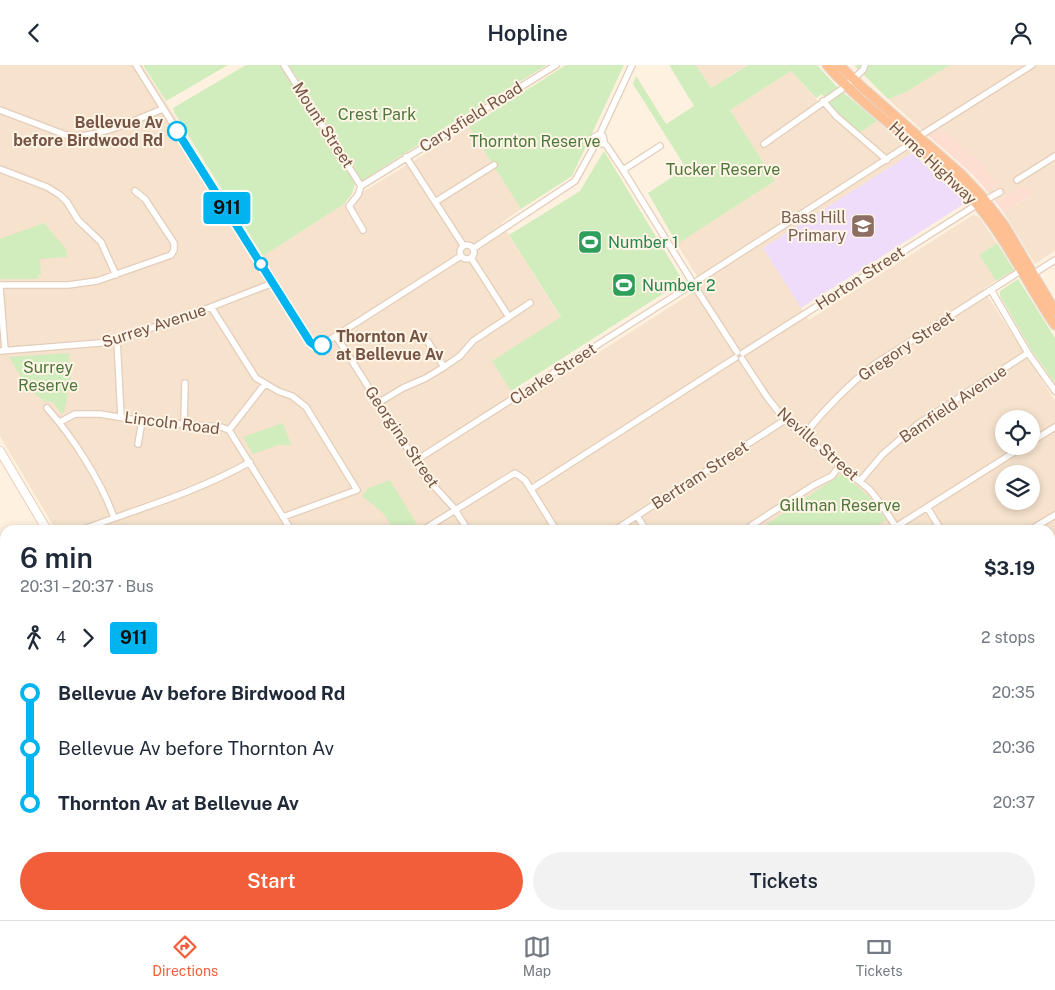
<!DOCTYPE html>
<html lang="en">
<head>
<meta charset="utf-8">
<style>
  body { margin:0; font-family:"Public Sans",sans-serif; background:#f2f2f3; color:#1f2937; height:100vh; display:flex; flex-direction:column; font-size:19px; white-space:nowrap }
  * { box-sizing:border-box; margin:0 }
  p { font-size:16px; color:#747a83 }
  .icon { flex:none; width:28px; height:28px; fill:none; stroke:currentColor; stroke-width:2; stroke-linecap:round; stroke-linejoin:round }
  .map { position:relative; flex:1; overflow:hidden }
  .sheet { position:absolute; left:0px; top:460px; width:1055px; height:395px; display:flex; flex-direction:column; background:#fff; border-radius:15px 15px 0 0; box-shadow:0 2px 8px #0003 }
  .sheet>* { flex:none }
  .badge { padding:0 10px; border-radius:4px; font-size:18px; line-height:32px }
  .buttons { position:absolute; left:995px; top:345px; display:grid; gap:10px }
  .buttons a { display:grid; place-items:center; width:45px; height:45px; border-radius:50%; background:#fff; box-shadow:0 2px 8px #0003; font-size:25px }
  .map>.badge { position:absolute; translate:-50% -50%; box-shadow:0 0 0 2px #fff }
  .legs { display:flex; align-items:center; gap:8px; height:55px; padding:0 20px; font-size:16px }
  .legs p { margin-inline-start:auto }
  .overview { display:flex; align-items:center; justify-content:space-between; height:85px; padding:0 20px }
  h1 { font-size:28px; font-weight:600; line-height:38px }
  .button { display:flex; gap:10px; margin-top:auto; padding:10px 20px }
  .button a { flex:1; height:58px; border-radius:30px; background:#f25e3a; color:#fff; font-size:20px; font-weight:600; line-height:58px; text-align:center }
  .button a+a { background:#f2f2f3; color:#1f2937 }
  ul { padding:0 20px; list-style:none }
  li { display:flex; align-items:center; gap:18px; height:55px; font-size:19px }
  li i { display:grid; place-items:center; width:8px; height:100%; margin:0 6px; background:currentColor }
  li i::after { content:''; width:12px; height:12px; margin:-6px; border:4px solid; border-radius:50%; background:#fff }
  li p { margin-inline-start:auto }
  li:first-child i { background:linear-gradient(#0000 50%,currentColor 0) }
  li:last-child i { background:linear-gradient(currentColor 50%,#0000 0) }
  header { display:flex; justify-content:space-between; align-items:center; height:65px; padding:0 20px; background:#fff; font-size:22px; font-weight:600 }
  .menu { display:flex; justify-content:space-around; align-items:center; height:70px; border-top:1px solid #e0e1e3; background:#fff; font-size:14px; color:#747a83 }
  .menu a { display:grid; justify-items:center; gap:2px }
  .menu .current { color:#f25e3a }
  .map>svg:first-child { display:block }
</style>
</head>
<body>
<header><svg class="icon" aria-label="back" viewBox="0 0 24 24"><path d="M15 5l-7 7 7 7"/></svg>Hopline<svg class="icon" aria-label="person" viewBox="0 0 24 24"><circle cx="12" cy="8" r="4"/><path d="M4 21q1-7 8-7t8 7"/></svg></header>
<div class="map">
<svg width="1055" height="855" viewBox="0 0 1055 855">
  <rect width="100%" height="100%" fill="#fef1df"/>
  <path fill="#f6e2cd" fill-rule="evenodd" d="M0,0h142l121,191 95,-61 111,-68 52,82 -20,14 60,95 -69,43 19,30 13,9 179,-114 -26,-42 98,-63 -45,-71 61,-39 43,48 21,17 22,-15 35,32 -149,95 46,72 164,-105 5,1 19,27 -18,12 17,26 -13,8 72,112v458l-5,3v-332h-994l-56,-94zM1004,354h27v27h-27zM1004,409h27v27h-27z
    M696,0h51l-36,23z
    M950,0h105v186l-20,13 -31,-51 27,-17 -8,-11 -25,16 -1,3 -11,-14h2l9,-6 -66,-48 1,3 -44,-40 18,-7z
    M5,678v172h350l4,5h-359v-173z
    M1055,813v42h-66l8,-5h53v-34z
    M374,850h88l2,5h-83z
    M593,850h374l-8,5h-375z"/>
  <path fill="#ffded2" d="M941,65l40,33 16,21 -9,7 -2,-1 -14,-16 -40,-35 -1,-3z
    M1023,120l9,10 -28,18 -7,-9 1,-3z"/>
  <path fill="#eedcfa" d="M912,88l52,46v5l-163,104 -38,-60z"/>
  <path fill="#d1ecbd" d="M143,0h85l-62,36z
    M246,0h34l75,118 -3,11 -8,10 -81,52 -89,-144 -1,-4z
    M289,0h258l-100,61 -85,55z
    M566,0h58l-52,111 -51,33 -52,-82z
    M669,0h27l15,23 37,-23h69l21,23 39,33 -18,12 -21,-20 -16,-19 -6,4 -25,-27 -61,39 45,71 -98,63 -29,-51 38,-25 -53,-84 3,-8 30,48 28,-18z
    M854,0h96l-44,27 -18,7z
    M604,86l79,130 -172,110 -19,-30 69,-44 -52,-82 71,-44z
    M44,158l22,26 1,8 -27,2 1,16h-3v4h-38v-40z
    M997,178l17,27 -18,11 -17,-26z
    M1018,214l37,59v45l-23,-32 -32,-55v-5z
    M69,288l2,26 -7,34 -4,-1 -7,-10 -9,-1 -16,-12 -19,-32z
    M283,358l8,22h-13l-25,9 -10,-17z
    M843,408l27,25 16,22 -16,10h-112z
    M390,415l29,48 -5,2h-20l-11,-17 -21,-17 6,-8z
    M71,850h30l4,5h-41z
    M462,850h20l3,4 8,-4h100l-9,5h-120z"/>
  <g fill="none" stroke-linecap="round" stroke-linejoin="round">
    <defs>
      <path id="minor" d="M136,0l170,271 9,10h5l141,-90
        M284,0l77,121
        M823,36l13,15 51,44
        M0,45l66,25c26,6 71,-16 97,-26
        M600,69l3,2 1,5 -3,3h-3l-3,-2 -1,-5 6,-3 32,-69
        M918,72l114,-72
        M603,77l4,4 16,24 68,110
        M764,79l78,-55 21,-19 2,-5
        M406,92l57,88
        M0,104l47,18 13,8 7,7 11,18 23,22 15,33
        M623,105l37,-24
        M1017,115l38,-24
        M361,121l195,-121
        M361,121l-3,9 -9,11 14,24
        M435,137l59,-37
        M460 187a7 7 0 1 1 14 0a7 7 0 1 1-14 0Z
        M474,183l101,-67 21,-38
        M471,193l38,59
        M1033,209l22,-14
        M697,216l216,-139
        M0,220h68l29,-4 74,-26 3,-5v-7l-29,-44 -10,-8
        M695,222l42,65
        M0,223l5,62
        M991,225l37,63 27,38
        M211,242l45,71 22,13 14,5 14,11 51,83 -74,27
        M336,271l89,140 28,31 15,23
        M117,275l4,77
        M428,277l16,25
        M0,286l112,-9 99,-35 62,-24
        M743,288l230,-146 27,-15
        M742,294l25,38 18,23 84,69 12,15 15,23
        M378,338l25,-15 23,-10 18,-11 16,-11 13,-15 57,-38
        M47,343c25,28 55,74 67,110
        M60,357l15,-8h25l42,7 79,6 8,3 62,100
        M184,358l1,-40
        M229,365l36,-46
        M803,371c22,-27 45,-51 72,-72l147,-94
        M1031,377l24,-15
        M138,379l4,-23
        M415,396l275,-175
        M860,416l23,-27 35,-30 110,-71
        M531,424l204,-131
        M927,442l14,23
        M637,451l9,14
        M81,465c57,-21 116,-38 169,-68
        M423,465l92,-57 10,7 31,50
        M615,465l170,-110
        M748,465l4,-5 62,-40 18,-9 8,-11
        M891,465l133,-84
        M1030,465l25,-15
        M1050,535l5,-3
        M1050,617l5,-3
        M0,729l5,-3
        M1050,729l5,-3
        M0,786l5,8
        M1050,813l5,8
        M41,850l3,5
        M141,850l3,5
        M215,850l3,5
        M284,850l4,5
        M679,850l3,5
        M51,855l7,-5
        M655,855l9,-5
        M851,855l8,-5"/>
      <path id="secondary" d="M0,386l47,79
        M1050,806l5,-3
        M365,850l4,5
        M977,852l5,2 4,-4"/>
      <path id="trunk" d="M827,0c41,48 97,81 140,128 37,39 58,88 88,132
        M839,0l24,23 99,87 17,18 25,32 51,86"/>
    </defs>
    <use href="#minor" stroke="#e3cdbb" stroke-width="8"/>
    <use href="#secondary" stroke="#eacfba" stroke-width="10"/>
    <use href="#trunk" stroke="#ded6d2" stroke-width="11"/>
    <use href="#minor" stroke="#fff" stroke-width="5.5"/>
    <use href="#secondary" stroke="#fff" stroke-width="8"/>
    <use href="#trunk" stroke="#fec092" stroke-width="9"/>
  </g>
  <g fill="none" stroke-linecap="round" stroke-linejoin="round">
    <defs>
      <path id="line-1" d="M177,66l133,211 7,5 5,-2"/>
    </defs>
    <use href="#line-1" stroke="#fff" stroke-width="11"/>
    <use href="#line-1" stroke="#00b5ef" stroke-width="8"/>
  </g>
  <defs>
    <symbol id="school-square" viewBox="-11 -11 22 22"><rect x="-9" y="-9" width="18" height="18" rx="4" fill="#8d6e63" stroke="#fff5e7"/><path d="M0-5L7-2L0 1L-7-2ZM-4 1L0 2.5L4 1V4Q0 6-4 4Z" fill="#fff"/></symbol>
    <symbol id="stadium-square" viewBox="-11 -11 22 22"><rect x="-9" y="-9" width="18" height="18" rx="4" fill="#2e9e5b" stroke="#fff5e7"/><path d="M0-5a6.5 5 0 1 0 0 10a6.5 5 0 1 0 0-10ZM-3.5-1.8h7v3.6h-7Z" fill="#fff"/></symbol>
  </defs>
  <g fill-rule="evenodd">
    <use href="#school-square" x="849" y="147" width="28" height="28"/>
    <use href="#stadium-square" x="576" y="163" width="28" height="28"/>
    <use href="#stadium-square" x="610" y="206" width="28" height="28"/>
  </g>
  <g fill="#fff" stroke="#00b5ef" stroke-width="2.5">
    <circle cx="177" cy="66" r="9"/>
    <circle cx="261" cy="199" r="6"/>
    <circle cx="322" cy="280" r="9"/>
  </g>
  <g text-anchor="middle" dominant-baseline="central" stroke-width="4" stroke-linejoin="round" paint-order="stroke">
    <g font-size="16" fill="#4d773a" stroke="#fff5e7">
      <text x="377" y="49">Crest Park</text>
      <text x="535" y="76">Thornton Reserve</text>
      <text x="723" y="104">Tucker Reserve</text>
      <text x="48" y="302">Surrey<tspan x="48" dy="18">Reserve</tspan></text>
      <text x="840" y="440">Gillman Reserve</text>
    </g>
    <g font-size="16" fill="#765545" stroke="#fff5e7">
      <text transform="translate(471 52) rotate(-32)">Carysfield Road</text>
      <text transform="translate(323 60) rotate(57)">Mount Street</text>
      <text transform="translate(933 98) rotate(43)">Hume Highway</text>
      <text transform="translate(860 213) rotate(-33)">Horton Street</text>
      <text transform="translate(154 261) rotate(-18)">Surrey Avenue</text>
      <text transform="translate(906 281) rotate(-34)">Gregory Street</text>
      <text transform="translate(553 309) rotate(-33)">Clarke Street</text>
      <text transform="translate(953 339) rotate(-34)">Bamfield Avenue</text>
      <text transform="translate(172 358) rotate(7)">Lincoln Road</text>
      <text transform="translate(402 372) rotate(56)">Georgina Street</text>
      <text transform="translate(818 379) rotate(41)">Neville Street</text>
      <text transform="translate(700 410) rotate(-33)">Bertram Street</text>
    </g>
    <g font-size="16" font-weight="bold" fill="#765545" stroke="#fff5e7" text-anchor="end">
      <text x="163" y="57">Bellevue Av<tspan x="163" dy="18">before Birdwood Rd</tspan></text>
      <text x="336" y="271" text-anchor="start">Thornton Av<tspan x="336" dy="18">at Bellevue Av</tspan></text>
    </g>
    <g font-size="16" fill="#785e54" stroke="#fff5e7" text-anchor="end">
      <text x="846" y="152">Bass Hill<tspan x="846" dy="18">Primary</tspan></text>
    </g>
    <g font-size="16" fill="#27864d" stroke="#fff5e7" text-anchor="start">
      <text x="608" y="177">Number 1</text>
      <text x="642" y="220">Number 2</text>
    </g>
  </g>
</svg>
<div class="buttons">
<a><svg class="icon" aria-label="locate" viewBox="0 0 24 24"><circle cx="12" cy="12" r="6"/><path d="M12 2v4M12 18v4M2 12h4M18 12h4"/></svg></a>
<a><svg class="icon" aria-label="layers" viewBox="0 0 24 24"><path d="M12 4l9 5-9 5-9-5zM3 14l9 5 9-5"/></svg></a>
</div>
<b class="badge" style="left:227px;top:143px;background:#00b5ef;color:#111">911</b>
<section class="sheet">
<div class="overview"><div><h1>6 min</h1><p>20:31 – 20:37 · Bus</p></div><b>$3.19</b></div>
<div class="legs"><svg class="icon" aria-label="walk" viewBox="0 0 24 24"><circle cx="13" cy="4" r="2"/><path d="M13 8l-2 6 4 7M11 14l-3 7M7 12l3-4h3l4 4"/></svg>4<svg class="icon" aria-label="forward" viewBox="0 0 24 24"><path d="M9 5l7 7-7 7"/></svg><b class="badge" style="background:#00b5ef;color:#111">911</b><p>2 stops</p></div>
<ul>
<li><i style="color:#00b5ef"></i><b>Bellevue Av before Birdwood Rd</b><p>20:35</p></li>
<li><i style="color:#00b5ef"></i><span>Bellevue Av before Thornton Av</span><p>20:36</p></li>
<li><i style="color:#00b5ef"></i><b>Thornton Av at Bellevue Av</b><p>20:37</p></li>
</ul>
<div class="button"><a>Start</a><a>Tickets</a></div>
</section>
</div>
<nav class="menu">
<a class="current"><svg class="icon" aria-label="directions" viewBox="0 0 24 24"><path d="M12 3l9 9-9 9-9-9zM9 14v-3h6M13 9l2 2-2 2"/></svg>Directions</a>
<a><svg class="icon" aria-label="map" viewBox="0 0 24 24"><path d="M3 6l6-2 6 2 6-2v14l-6 2-6-2-6 2zM9 4v14M15 6v14"/></svg>Map</a>
<a><svg class="icon" aria-label="tickets" viewBox="0 0 24 24"><path d="M3 7h18v10H3zM15 7v10"/></svg>Tickets</a>
</nav>
</body>
</html>
